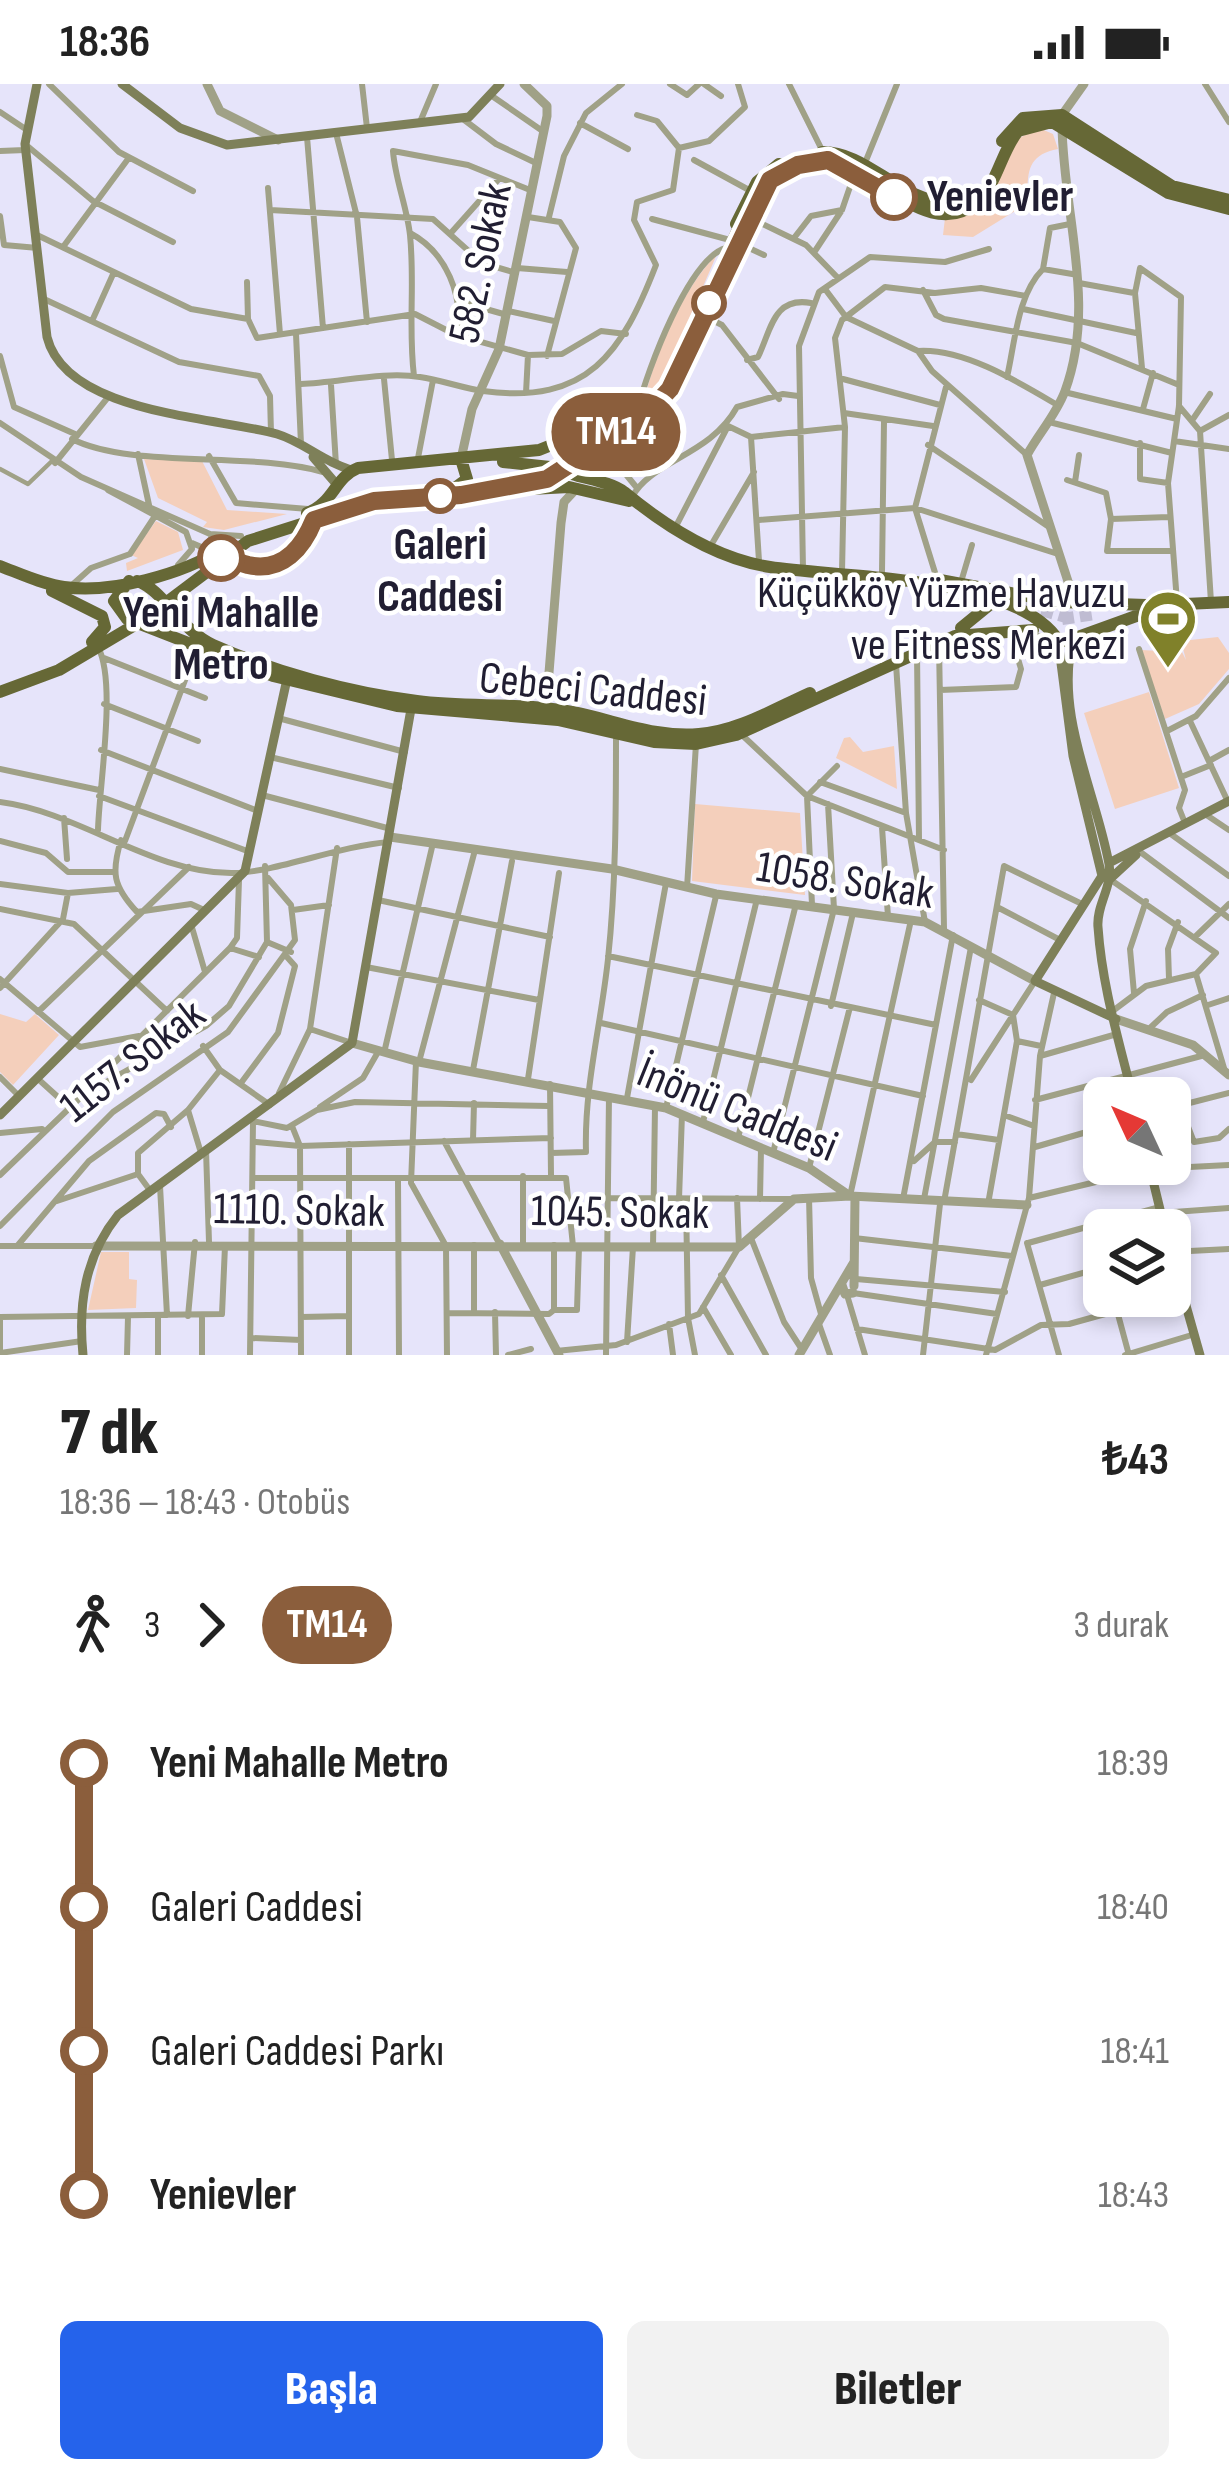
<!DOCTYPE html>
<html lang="tr">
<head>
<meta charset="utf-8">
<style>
  body { margin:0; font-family:"Sofia Sans Condensed",sans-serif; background:#f2f2f2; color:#222; height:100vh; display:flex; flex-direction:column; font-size:45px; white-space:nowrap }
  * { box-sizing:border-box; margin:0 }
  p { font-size:39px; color:#767676 }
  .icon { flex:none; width:66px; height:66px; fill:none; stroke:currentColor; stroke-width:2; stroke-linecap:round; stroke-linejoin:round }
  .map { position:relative; height:1271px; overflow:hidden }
  .side { display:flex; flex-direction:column; background:#fff; flex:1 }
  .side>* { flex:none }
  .badge { padding:0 24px; border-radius:39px; font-size:42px; line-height:78px }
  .needle { width:78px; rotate:314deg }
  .controls { position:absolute; left:1083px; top:993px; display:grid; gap:24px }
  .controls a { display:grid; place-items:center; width:108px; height:108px; border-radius:18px; background:#fff; box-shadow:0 6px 18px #0003; font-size:60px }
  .map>.badge { position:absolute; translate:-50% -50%; box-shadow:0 0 0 6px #fff }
  .legs { display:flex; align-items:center; gap:18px; height:132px; padding:0 60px; font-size:39px }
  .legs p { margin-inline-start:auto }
  .head { display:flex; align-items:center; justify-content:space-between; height:204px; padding:0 60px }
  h1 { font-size:66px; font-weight:800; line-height:90px }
  .cta { display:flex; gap:24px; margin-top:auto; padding:24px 60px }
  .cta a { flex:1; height:138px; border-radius:18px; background:#2563eb; color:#fff; font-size:48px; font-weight:800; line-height:138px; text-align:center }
  .cta a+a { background:#f2f2f2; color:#222 }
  ul { padding:0 60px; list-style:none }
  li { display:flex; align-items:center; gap:42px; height:144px; font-size:45px }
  li i { display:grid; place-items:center; width:18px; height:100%; margin:0 15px; background:currentColor }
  li i::after { content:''; width:30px; height:30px; margin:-15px; border:9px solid; border-radius:50%; background:#fff }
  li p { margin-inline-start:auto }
  li:first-child i { background:linear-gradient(#0000 50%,currentColor 0) }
  li:last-child i { background:linear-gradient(currentColor 50%,#0000 0) }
  .status { display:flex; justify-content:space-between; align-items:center; height:84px; padding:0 60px; background:#fff; direction:ltr }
  .status svg { height:33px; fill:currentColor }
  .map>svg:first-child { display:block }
</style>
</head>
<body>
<div class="status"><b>18:36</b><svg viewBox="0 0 49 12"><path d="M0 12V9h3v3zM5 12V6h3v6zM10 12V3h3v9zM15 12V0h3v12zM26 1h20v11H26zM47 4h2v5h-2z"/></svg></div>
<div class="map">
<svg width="1229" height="1271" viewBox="0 0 1229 1271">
  <rect width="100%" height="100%" fill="#e6e4fa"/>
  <path fill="#f4cfbb" d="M1039,44l14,6 5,15c-32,6 -31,25 -30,54l-55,34 -30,-2 2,-17 35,-10 39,-70z
    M717,170l-55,128 -17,15c12,-48 38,-108 72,-143z
    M144,375l58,2 25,49 60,4 -63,16 -21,-3 4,-5 -49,-24z
    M156,437l22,11 5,18 -56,21 -1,-8 12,-5 -7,-3z
    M1218,553l11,16v16l-30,35 -34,15 -24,-69 41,2 4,8 -5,-19z
    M1149,608l30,96 -64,21 -31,-96z
    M850,653l13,15 31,-6 3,43 -61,-31 8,-20z
    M695,720l105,9 5,82 -113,-14z
    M0,930l26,8 9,-8 24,21 -46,50 -13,-13z
    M101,1168h28v27l8,1 -1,28 -48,2z"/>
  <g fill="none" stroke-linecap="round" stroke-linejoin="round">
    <path stroke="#bfbcd2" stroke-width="12" stroke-dasharray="12 6" stroke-linecap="butt" d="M1007,516l62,18
      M1062,535l33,-5"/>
    <path stroke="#a0a187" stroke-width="4.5" d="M0,385l28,15 24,-23"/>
    <path stroke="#a0a187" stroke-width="6" d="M49,0l70,68 74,39
      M362,0l5,44
      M670,0l17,11 12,-11
      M704,0l17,12
      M789,0l34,68
      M1205,0l24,38
      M492,12l52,36
      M0,28l24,16
      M637,31l20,6 22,27
      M463,35l33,25 40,19
      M420,38l16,-38
      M580,39l48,26
      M336,49l21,84 10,105
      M307,53l16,191
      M25,60l68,57 80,41
      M0,67l25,-1
      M694,76l55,30
      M865,79l32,-79
      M268,104l12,146
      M270,126l163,9 49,44 34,10
      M0,132l4,29 34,3
      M528,133l32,5 16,26 -29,108
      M549,133l15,-61 22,-43 36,-29
      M748,133l58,28 32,33
      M652,135l78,21
      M410,149c36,19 55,64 46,102
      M450,150l48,-54
      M37,151l154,74 57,10 -1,-37
      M794,154l17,-22 31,-6
      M736,158l28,13
      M63,163l65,-88
      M815,167l27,-41 12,-35
      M517,184l50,4
      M1043,185l7,-41 20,-4
      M1079,199l55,10
      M825,205l21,28 72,34 14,20 95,84
      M923,206l13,25 8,4 133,24 102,42
      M44,215l135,63 80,14 11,20 1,37
      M461,218l46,13
      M1023,225l113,24
      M508,227l46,10
      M704,232l18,9 57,74
      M248,235l9,19 158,-24 41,21 72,20 34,-1 39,-23 25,3
      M92,237l22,-49
      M296,250l5,110
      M918,267c46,-3 102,32 141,55
      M0,272l14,51 61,27
      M747,276l11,-3c13,-26 15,-61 53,-54
      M1142,284l-7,-75 5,-25 41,29 -2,109 -11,77 9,119
      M414,292c-6,-48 1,-91 -4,-141 -3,-28 -15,-56 -17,-84l75,14 62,25
      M1007,293c8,-34 10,-82 36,-108l35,6
      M384,295l8,81
      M843,295l97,26
      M301,300c37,-1 82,-13 119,-7 21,3 42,11 63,14 105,14 139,-38 173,-126l-22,-45 3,-18 36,-12 6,-42 30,-7 36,-34 -7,-23
      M331,301l5,80
      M1064,308l113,27
      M526,309l2,-38
      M1179,322l21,25 11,171
      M638,324c9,-37 51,-150 88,-160
      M1143,325l10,-36
      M844,329l89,13
      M1193,335l17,-25
      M1049,338l123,31
      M0,339l81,54 129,57 31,2
      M1200,347l29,-16
      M751,353l8,124
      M72,355c59,30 178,12 251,33
      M1174,357l55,8
      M1140,359v36l28,4
      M928,361l121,82
      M138,370l11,51
      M209,372l27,47 72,6
      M418,374l15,-78
      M615,377l22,27
      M55,379l54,-67
      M1067,396l39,13 5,26 58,-2
      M1075,398l4,-27
      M108,406l78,42 6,17 -14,16
      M632,413c20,-37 78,-41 105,-90l46,-13 15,2
      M1111,435l-4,32h64
      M759,436l156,-12 143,46
      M675,444l53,-102 23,11 94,-10
      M192,459l14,6 6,-13
      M710,463l44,-75
      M803,485l-4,-223 20,-54 51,-35 75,5 44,-13
      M842,488l3,-145 -10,-89 7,-18 43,-33 50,6 46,-5 45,8
      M882,488l2,-151
      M937,495l-22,-71 31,-121
      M961,498l11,-37
      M72,501l19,-17 39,-14 25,-38
      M939,561l5,284
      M98,563c19,35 1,140 0,183
      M1139,565l46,141 -6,18 6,15
      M917,568l2,188
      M104,574l101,40
      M896,580l10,149 19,109
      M940,606l76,-3 5,-18 -9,-31
      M104,620l94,37
      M278,634l127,34
      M1190,637l38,81
      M1167,647l29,-15 33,-38
      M742,651l65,61 137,54
      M101,666l157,61
      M270,673l129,31
      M1209,677l20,-11
      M0,685l99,21
      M1181,693l30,-12
      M820,698l86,31
      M262,711l129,34
      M99,712l151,56
      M807,712l5,109
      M807,712l30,-30
      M0,718c80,10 152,72 233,71 44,-1 105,-27 156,-31
      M1205,730l24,16
      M64,734l3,41
      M882,743l6,90
      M1168,748l61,44
      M121,756c-10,33 -8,46 16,72l54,-8 13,6
      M0,757l46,12 22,19h45
      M125,757l72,-193
      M1139,767l90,67
      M1111,796l105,73
      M0,800l68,9 49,-4
      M687,804l9,-144
      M378,816l172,37
      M997,823l65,34
      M0,825l74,15 93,87
      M293,826l36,-5
      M191,840l14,48
      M1196,852l33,-32
      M267,858l24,10
      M230,864l29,9
      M608,872l328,69
      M366,883l173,33
      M1196,890l28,94
      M0,895l80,68 59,-11
      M1169,895l-1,-30 10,-27
      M0,904l63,-69 5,-26
      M1134,909l-4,-44 16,-48
      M979,916l34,15 4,26 -29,163
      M1208,921l21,-7
      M831,922l22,-93
      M1114,926l32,-24 50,-12 20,-21
      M38,928l151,-145
      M601,939l322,73
      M1151,943l16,-15 36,-17
      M310,945l42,14
      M1017,957l24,5
      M203,962l17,24 50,35
      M384,969l49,-210
      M1040,972l77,-22
      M416,977l-5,122 35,63 1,109
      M419,978l56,-212
      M473,986l39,-209
      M0,993l19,19
      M37,994l32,29
      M528,995l31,-206
      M971,996l64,-99
      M241,999l37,-50 17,-67 -8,-9
      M550,1000l1,92
      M85,1008l145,-144 7,-10 2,-58
      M279,1009l31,-64 27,-181
      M627,1014l39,-215
      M1035,1016l170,-45
      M1180,1022l14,36 25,-4 10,-9
      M320,1023l43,-29 15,-26
      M666,1024l50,-212
      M1170,1024l59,-15
      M188,1026l13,43
      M1004,1031l30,11
      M703,1038l54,-223
      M292,1042l8,20 1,209
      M0,1049l42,-4
      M956,1050l43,6
      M738,1054l58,-234
      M473,1056l1,-37
      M444,1057l55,102
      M256,1058l44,4 251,-8
      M1035,1063l69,-20
      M206,1066l3,92
      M551,1069l35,-1c-2,-65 15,-127 22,-193 8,-75 8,-149 8,-225
      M773,1069l61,-244 -6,-105
      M914,1077l21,-19h20
      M809,1084l40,-157
      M0,1091l83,-80 123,-69 23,-20 38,-64 -2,-76
      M255,1094h311l7,68
      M398,1095l1,176
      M160,1102l7,129
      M149,1105l-11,-15v-21l50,-43 32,-40
      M850,1112l61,-276
      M809,1113l2,81 10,36
      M606,1114l188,1
      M1029,1114l121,-29 79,-4
      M679,1115l3,-85
      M760,1115l1,-50
      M903,1115l50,-264
      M924,1115l47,-252
      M686,1116l2,118 7,37
      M57,1117l81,-27
      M944,1118l60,-336 78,38
      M1160,1129l69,-5
      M1095,1140l9,38
      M0,1142l113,-114 115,-80 67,-92 -4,-35 -23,-27
      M751,1154l33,84 17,26
      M854,1154l158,18
      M1027,1159l32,112
      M1028,1159l132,-36
      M18,1161l71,-84 67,-48 8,1 7,13
      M523,1161v-69
      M0,1162h96
      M653,1163l2,-141
      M1170,1168l59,-3
      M721,1191l45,80
      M856,1195l149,13
      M1040,1201l64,-18
      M853,1209l144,21
      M847,1211l18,60
      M1113,1212l16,59
      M703,1223l28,48
      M554,1226h23l2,-63
      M474,1228v-67
      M495,1228l1,43
      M447,1229l102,1 5,-4v-65
      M188,1232l7,-74
      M0,1233l222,-3 3,-68
      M0,1233v34
      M301,1233l48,-1
      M202,1234v37
      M669,1240l4,31
      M819,1240l11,31
      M857,1245l138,21 46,-25 28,-1 112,-31
      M251,1254l50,2
      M627,1258l6,-95
      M556,1267l60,-6 83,-31 40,-67 -2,-49
      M0,1269l82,-12
      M127,1271l1,-38
      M158,1271v-40
      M250,1271l3,-234 34,7 30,-18 38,-8 194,4
      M349,1271v-211
      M508,1271l23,-6
      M606,1271l3,-259
      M923,1271l17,-151
      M986,1271l43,-157 11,-142 14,-63
      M1125,1271l70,-21"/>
    <path stroke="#a0a187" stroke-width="9" d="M207,0l13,27 58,29
      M1062,31l22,-31
      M1062,41c1,89 35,179 3,266 -9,24 -26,42 -38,64l48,148
      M461,375l11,-50 27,-60 48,-233v-10l-23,-22
      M546,626l15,-187 3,-21 13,-14
      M390,753l222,32 104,25 209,28 110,59
      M1116,935l77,26 36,30
      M352,959l67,19 247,46 143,60 41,28 177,9
      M500,1160l59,111
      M96,1162l643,1 55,-48 56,-3
      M842,1201l3,9 8,-1
      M854,1202l1,-89
      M799,1271l55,-93"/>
    <path stroke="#7e8059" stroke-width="9" d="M37,0l-12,60 22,193c19,77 169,80 230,97 27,8 48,29 75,36
      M122,0l58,44 47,17 242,-28 31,-33
      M313,373l25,29
      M1073,555c-19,75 23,153 36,225 4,23 -13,41 -11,63 4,59 21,114 35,171
      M1058,556l15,116 29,120 -67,105 81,38
      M1109,779l120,-62
      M1110,795l26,-24
      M0,1031l245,-244 42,-192
      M1149,1080l16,66
      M1170,1165l30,106
      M83,1271c-5,-51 2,-99 35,-140l234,-172 59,-334"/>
    <path stroke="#666836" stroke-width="12" d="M1002,57l21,-23 39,-3 110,71 57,14
      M822,68c46,0 75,48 128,51
      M736,140l21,-42 22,-18
      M503,378l47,5
      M572,390c15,5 39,8 52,18 40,33 93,67 146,75 71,11 246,8 288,73
      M531,405l38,-2 60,14
      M448,409l19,-14 -6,-20
      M307,429c27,-10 27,-35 51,-45l181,-18 100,-40
      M0,482c21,8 42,18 64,21 47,7 119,-13 158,-38
      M940,496l120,22 86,3
      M129,497l-15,20 13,18 146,57 124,30 161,14 96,22 42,2 40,-9 219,-99 78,-6
      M137,497c27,9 43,49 76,64 61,27 137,48 204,56 51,7 105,1 155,11 43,8 82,26 127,22 39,-3 75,-25 111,-41
      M52,507l50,25 3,11 -13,15
      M1141,522l88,-4
      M961,544l38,-31
      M1020,554l47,3 83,-30
      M0,608l59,-22 84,-50 105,-79 126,-40 87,-6 86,-16 100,-65 23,-25c29,-50 62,-172 98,-207 76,-75 146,75 209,20 20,-17 24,-50 41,-71l34,-9 116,71 61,16"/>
    <path stroke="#666836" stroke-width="12" d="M550,383l22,7"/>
  </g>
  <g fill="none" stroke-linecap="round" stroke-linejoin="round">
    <defs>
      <path id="line-1" d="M221,474c10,-1 16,4 27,7 35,8 55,-18 66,-45l60,-19 87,-6 86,-16 100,-65 23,-25 100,-209 28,-15 30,-5 66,37"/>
    </defs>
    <use href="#line-1" stroke="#fff" stroke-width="27"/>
    <use href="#line-1" stroke="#8b5e3c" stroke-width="18"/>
  </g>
  <defs>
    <symbol id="stadium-pin" viewBox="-11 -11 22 30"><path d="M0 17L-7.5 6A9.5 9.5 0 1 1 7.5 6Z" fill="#80812a" stroke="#fff"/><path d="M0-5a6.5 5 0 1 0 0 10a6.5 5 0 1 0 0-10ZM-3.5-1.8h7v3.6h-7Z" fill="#fff"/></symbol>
  </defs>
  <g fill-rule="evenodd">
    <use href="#stadium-pin" x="1135" y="502" width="66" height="90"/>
  </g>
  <g fill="#fff" stroke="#8b5e3c" stroke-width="6">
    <circle cx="894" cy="113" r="21"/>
    <circle cx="709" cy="219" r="15"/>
    <circle cx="440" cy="412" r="15"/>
    <circle cx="221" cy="474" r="21"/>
  </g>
  <g text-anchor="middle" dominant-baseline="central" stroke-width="9" stroke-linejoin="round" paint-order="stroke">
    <g font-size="45" font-weight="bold" fill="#211e32" stroke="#fff">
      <text x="927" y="113" text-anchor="start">Yenievler</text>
      <text x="440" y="461">Galeri<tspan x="440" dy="52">Caddesi</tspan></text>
      <text x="221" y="529">Yeni Mahalle<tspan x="221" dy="52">Metro</tspan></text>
    </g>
    <g font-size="45" fill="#211e32" stroke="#fff">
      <text transform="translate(481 179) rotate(-78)">582. Sokak</text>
      <text transform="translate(593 606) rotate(6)">Cebeci Caddesi</text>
      <text transform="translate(845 797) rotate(9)">1058. Sokak</text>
      <text transform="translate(133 977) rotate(-38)">1157. Sokak</text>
      <text transform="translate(737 1026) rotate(22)">İnönü Caddesi</text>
      <text transform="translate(299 1127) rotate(1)">1110. Sokak</text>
      <text transform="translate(620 1129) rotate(1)">1045. Sokak</text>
    </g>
    <g font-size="45" fill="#211e32" stroke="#fff" text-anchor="end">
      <text x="1126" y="509">Küçükköy Yüzme Havuzu<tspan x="1126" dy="52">ve Fitness Merkezi</tspan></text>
    </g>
  </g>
</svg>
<div class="controls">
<a><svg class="needle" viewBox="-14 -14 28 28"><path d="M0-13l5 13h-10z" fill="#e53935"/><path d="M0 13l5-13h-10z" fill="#767676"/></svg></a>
<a><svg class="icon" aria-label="layers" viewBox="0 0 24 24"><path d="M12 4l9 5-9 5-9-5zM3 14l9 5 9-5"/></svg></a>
</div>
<b class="badge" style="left:616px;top:348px;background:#8b5e3c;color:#fff">TM14</b>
</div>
<section class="side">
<div class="head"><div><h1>7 dk</h1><p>18:36 – 18:43 · Otobüs</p></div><b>₺43</b></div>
<div class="legs"><svg class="icon" aria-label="walk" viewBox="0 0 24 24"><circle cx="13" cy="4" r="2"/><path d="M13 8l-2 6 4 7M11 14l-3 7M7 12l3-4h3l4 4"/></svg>3<svg class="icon" aria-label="forward" viewBox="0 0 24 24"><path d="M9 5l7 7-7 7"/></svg><b class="badge" style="background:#8b5e3c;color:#fff">TM14</b><p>3 durak</p></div>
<ul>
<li><i style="color:#8b5e3c"></i><b>Yeni Mahalle Metro</b><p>18:39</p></li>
<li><i style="color:#8b5e3c"></i><span>Galeri Caddesi</span><p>18:40</p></li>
<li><i style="color:#8b5e3c"></i><span>Galeri Caddesi Parkı</span><p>18:41</p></li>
<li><i style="color:#8b5e3c"></i><b>Yenievler</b><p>18:43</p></li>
</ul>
<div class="cta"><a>Başla</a><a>Biletler</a></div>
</section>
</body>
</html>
